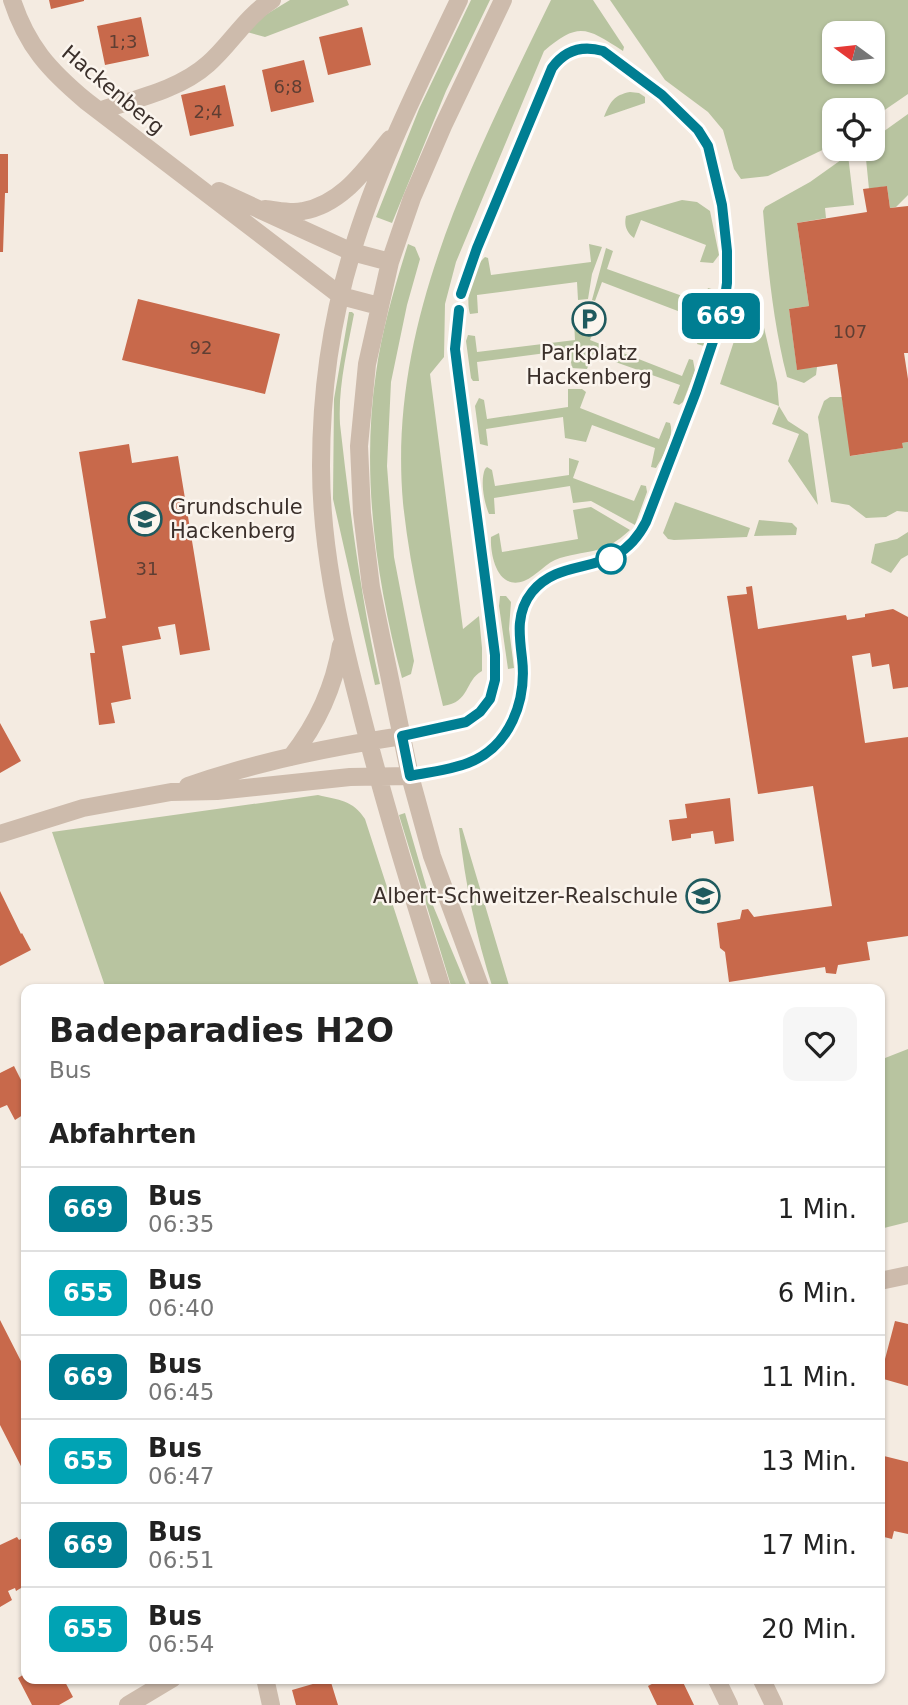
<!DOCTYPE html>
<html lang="de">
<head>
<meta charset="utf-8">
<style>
  body { margin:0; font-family:"DejaVu Sans",sans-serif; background:#f6f6f6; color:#222; height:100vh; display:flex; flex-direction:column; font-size:26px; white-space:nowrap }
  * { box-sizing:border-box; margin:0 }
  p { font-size:23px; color:#767676 }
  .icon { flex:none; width:38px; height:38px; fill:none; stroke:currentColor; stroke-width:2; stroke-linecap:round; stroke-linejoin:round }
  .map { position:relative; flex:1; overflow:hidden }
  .panel { position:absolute; left:21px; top:984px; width:864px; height:700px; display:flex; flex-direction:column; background:#fff; border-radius:14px; box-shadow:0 2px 5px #0004 }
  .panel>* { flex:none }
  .badge { padding:0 14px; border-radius:10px; font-size:24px; line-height:46px }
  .needle { width:46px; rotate:285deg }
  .controls { position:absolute; left:822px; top:21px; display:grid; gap:14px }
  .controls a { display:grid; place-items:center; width:63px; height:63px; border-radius:14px; background:#fff; box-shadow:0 2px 5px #0004; font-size:35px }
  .map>.badge { position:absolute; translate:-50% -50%; box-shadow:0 0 0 4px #fff }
  h2 { padding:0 28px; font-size:26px; line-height:63px }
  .round { display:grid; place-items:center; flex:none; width:74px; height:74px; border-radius:14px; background:#f6f6f6 }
  .summary { display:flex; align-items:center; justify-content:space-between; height:119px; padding:0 28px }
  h1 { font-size:33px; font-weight:700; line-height:52px }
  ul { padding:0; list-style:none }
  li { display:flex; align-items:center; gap:21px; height:84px; padding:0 28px; border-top:2px solid #e0e0e0 }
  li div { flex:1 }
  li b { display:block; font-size:26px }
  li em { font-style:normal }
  li .badge { min-width:77px; font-weight:700; text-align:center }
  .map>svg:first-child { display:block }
</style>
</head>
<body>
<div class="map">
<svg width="908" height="1705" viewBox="0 0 908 1705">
  <rect width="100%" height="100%" fill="#f4ebe1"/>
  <path fill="#b8c4a0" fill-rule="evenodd" d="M290,0h57l2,5 -84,32 -18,-5 10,-12z
    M471,0h19l-44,91 -54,132 -16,-6 43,-108z
    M551,0h42l31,47 -1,4c-36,-23 -44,-30 -79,0l-88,211 -11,42 -1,53 -14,17 33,255 16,-13 3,32v23c-18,10 -11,31 -39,35 -16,-67 -33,-135 -40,-203 -16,-181 72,-346 148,-503z
    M610,0h298v94l-35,24v-8h-38v34l-67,32 -27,3 -7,-10 -11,-39 -15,-18 -43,-32zM835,33h38v39h-38z
    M630,92l9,1 6,4v6l-41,14c6,-15 10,-22 26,-25z
    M908,114v81l-12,12 -6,1 -3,-22 -18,3 -4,-40h8v-10z
    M848,155l6,50 -29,3 1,10 -29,5 12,83 -20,3 8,60 20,-2 -1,8 -12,8 -17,-6c-14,-55 -19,-109 -24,-166l2,-4 45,-25z
    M682,200l15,2 13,9 9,44 -6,8 -13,-1 6,-17 -65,-25 -7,18c-8,-6 -10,-13 -8,-22z
    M408,244l7,3 5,12 -13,46 -16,77 -4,84 7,91 20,104 -3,13 -9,4c-26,-98 -41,-204 -26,-305 6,-44 19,-87 32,-129z
    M589,244l13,3 -10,27 -4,25 -10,1 -1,-18 -100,13 1,18 -8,1c-5,-16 2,-46 15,-57l3,1 3,17 100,-13z
    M606,248l7,3 -6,18 95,34 6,-15 7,2 2,12 -13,44 -7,-2 7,-23 -102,-39 -7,19 -3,-1z
    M745,301l13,1 19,81 2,23 9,15 20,13 10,71 -30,-44 11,-27 -27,-10 7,-18 -59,-22 17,-52z
    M349,312h3l2,2c-7,37 -16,73 -14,110 10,88 21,174 40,260l-5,1 -42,-186 1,-100z
    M584,320l13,3 -7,17 92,36 7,-17 4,1 2,11 -12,31 -4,3 -6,-2 7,-18 -87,-31 -6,15 -15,-1 -3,-18 -92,12 2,19h-6l-2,-3 -5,-37 2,-6 7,1 2,16 98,-12 -1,-19z
    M568,389h14l4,3 -6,16 79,31 7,-17 4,1c5,14 -7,33 -14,45l-5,-1 4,-19 -63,-23 -6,17 -21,-4 -2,-21 -77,12 2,17 -8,-2 -5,-38 4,-8 5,2 3,19 81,-12z
    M830,397h12l9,59 51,-8v-5l6,-1v70l-11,-1 -11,6 -20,1 -17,-13 -18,-3 -13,-85 6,-16z
    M569,458l10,3 -6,17 61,23 7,-16 5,1 1,6 -12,33 -44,-24 -18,2 -3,-17 -76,12 1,16h-6c-5,-12 -9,-33 -4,-45l2,-2 5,3 3,16 74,-11z
    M675,502l75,26 -3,9 -73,3 -6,-1 -5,-6z
    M591,507l39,23c-27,25 -38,19 -70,28 -14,4 -23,18 -36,23 -27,10 -34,-27 -33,-44l8,-4 3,19 76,-13 -5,-29z
    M759,520l33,3 5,5 -1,7 -42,1z
    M908,532v23l-7,4 -10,14 -20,-10 4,-19 22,-5z
    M500,596h6l5,6 -2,27 5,39 -6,1 -9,-63z
    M318,795c21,5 35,5 47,24l55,170h-314l-54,-157z
    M405,813l24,83 39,93h-16l-53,-174z
    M459,828h3l48,161h-17c-17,-53 -28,-106 -34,-161z
    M908,1049v173l-28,7v-169z"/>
  <path fill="#c8694b" d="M49,0h35v1l-33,8z
    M141,17l8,39 -44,9 -8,-39z
    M362,27l9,38 -43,10 -9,-38z
    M304,60l10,42 -43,10 -9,-42z
    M225,85l9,41 -44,10 -9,-41z
    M0,154h8v39h-3l-2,59h-3z
    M887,186l3,22 18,-2v147h-4l4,26v63l-6,1 1,5 -53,8 -13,-92 -40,6 -8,-61 20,-3 -12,-83 70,-11 -4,-23z
    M138,299l142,35 -15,60 -143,-34z
    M129,444l3,19 46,-7 32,194 -30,5 -5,-31 -17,3 3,12 -39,7 9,53 -20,4 4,20 -16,2 -9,-72h5l-5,-32 16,-3 -27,-166z
    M752,586l6,43 88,-14 1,5 18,-3v-3l28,-5 15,8v70l-15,2 -4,-25 -17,3 -2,-14 -18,3 13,87 43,-6v199l-41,6 3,18 -32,5 -2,9 -10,-1 -1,-6 -96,15 -4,-30 -5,-4 -3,-25 23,-4 2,-9 6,-1 6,8 78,-11 -19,-120 -55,8 -31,-198 20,-2 -1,-7z
    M0,723l21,38 -21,12z
    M730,798l4,43 -19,3 -2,-13 -22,3v4l-19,3 -3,-21 18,-2 -2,-14z
    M0,891l21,43 1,-1 9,17 -31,16z
    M14,1066l12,24v23l-11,7 -8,-15 -7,3v-35z
    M0,1320l26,51v4l-5,3 5,10v88l-26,-51z
    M895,1321l13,3v62l-28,-8z
    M880,1455l28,7v72l-14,-3 -2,8 -12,-3z
    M26,1536v49l-10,6 -1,-3 -7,3 4,9 -12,7v-62l17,-8 2,3z
    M26,1673v5h37l10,19 -14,8h-27l-14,-27z
    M663,1678h18l13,27h-37l-9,-19z
    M330,1679l8,26h-42l-4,-15z"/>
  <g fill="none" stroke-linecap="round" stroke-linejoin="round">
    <path stroke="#cdbbac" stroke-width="18" d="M12,0c15,46 37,70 74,101l255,195 38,10
      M99,111c36,-12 80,-21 109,-47 23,-20 37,-47 64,-64
      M219,191l133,61 38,10
      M265,209c12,1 26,5 38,2 40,-7 63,-43 87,-72
      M291,757c27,-34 43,-69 50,-112
      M188,786c68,-24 142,-39 214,-50
      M0,834l83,-26 88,-16 46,-1 133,-14 60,-1
      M442,989c-30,-96 -60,-192 -84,-289 -20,-76 -37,-155 -37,-234 0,-71 10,-145 31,-214 26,-87 68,-170 107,-252
      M481,989l-49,-133 -22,-80 -39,-189 -9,-74 -3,-67 8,-82 23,-102 22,-64 31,-72 60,-126
      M880,1281l28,-6
      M265,1678l6,27
      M716,1678l13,27
      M761,1678l13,27
      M128,1705l45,-27"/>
  </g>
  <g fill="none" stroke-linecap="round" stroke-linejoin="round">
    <defs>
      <path id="line" d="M459,310l-4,39 3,24 28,212 9,70v25l-5,19 -10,13 -14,10 -64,14 8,40c19,-4 40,-6 58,-13 42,-16 59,-62 54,-105 -3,-24 -6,-46 10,-66 32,-39 84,-11 114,-70l50,-130 27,-80 4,-29v-32l-5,-46 -14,-59 -10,-16 -36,-35 -59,-44c-21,-6 -38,-1 -51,17l-75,180 -16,46"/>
    </defs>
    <use href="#line" stroke="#fff" stroke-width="16"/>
    <use href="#line" stroke="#007e92" stroke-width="10"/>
  </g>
  <defs>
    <symbol id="parking-ring" viewBox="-11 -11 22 22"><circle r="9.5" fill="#fbf5ee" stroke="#1f5a5e" stroke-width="1.5"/><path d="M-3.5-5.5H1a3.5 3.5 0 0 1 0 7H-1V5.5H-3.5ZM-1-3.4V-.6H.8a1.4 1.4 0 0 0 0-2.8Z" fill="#1f5a5e"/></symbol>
    <symbol id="school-ring" viewBox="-11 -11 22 22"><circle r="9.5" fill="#fbf5ee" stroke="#1f5a5e" stroke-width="1.5"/><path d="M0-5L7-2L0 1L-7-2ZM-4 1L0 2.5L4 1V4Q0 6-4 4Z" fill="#1f5a5e"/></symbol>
  </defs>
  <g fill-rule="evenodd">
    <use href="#parking-ring" x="570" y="300" width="38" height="38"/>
    <use href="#school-ring" x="126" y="500" width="38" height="38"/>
    <use href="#school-ring" x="684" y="877" width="38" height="38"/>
  </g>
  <circle fill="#fff" stroke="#007e92" stroke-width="3.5" cx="611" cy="559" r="14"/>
  <g text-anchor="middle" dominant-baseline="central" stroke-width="5" stroke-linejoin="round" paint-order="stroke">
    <g font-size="18" fill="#5e3e33">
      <text x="123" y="41">1;3</text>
      <text x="288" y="86">6;8</text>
      <text x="208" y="111">2;4</text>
      <text x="850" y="331">107</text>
      <text x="201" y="347">92</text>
      <text x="147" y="568">31</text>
    </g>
    <g font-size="21" fill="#3b302b" stroke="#fbf5ee">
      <text transform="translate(113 90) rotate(40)">Hackenberg</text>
    </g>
    <g font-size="21" fill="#3b302b" stroke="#fbf5ee">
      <text x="589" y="353">Parkplatz<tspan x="589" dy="24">Hackenberg</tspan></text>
      <text x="170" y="507" text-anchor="start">Grundschule<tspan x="170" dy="24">Hackenberg</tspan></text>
      <text x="678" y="896" text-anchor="end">Albert-Schweitzer-Realschule</text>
    </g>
  </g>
</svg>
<div class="controls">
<a><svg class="needle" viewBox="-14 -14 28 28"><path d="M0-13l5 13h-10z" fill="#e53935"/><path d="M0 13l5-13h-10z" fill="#767676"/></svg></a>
<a><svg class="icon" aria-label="locate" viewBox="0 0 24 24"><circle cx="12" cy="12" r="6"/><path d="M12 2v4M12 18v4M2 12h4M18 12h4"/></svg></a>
</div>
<b class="badge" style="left:721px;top:316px;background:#007e92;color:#fff">669</b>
<section class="panel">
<div class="summary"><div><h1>Badeparadies H2O</h1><p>Bus</p></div><a class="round"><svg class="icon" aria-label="heart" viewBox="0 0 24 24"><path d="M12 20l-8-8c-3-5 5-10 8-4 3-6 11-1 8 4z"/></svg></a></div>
<h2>Abfahrten</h2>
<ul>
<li><span class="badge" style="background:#007e92;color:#fff">669</span><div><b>Bus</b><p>06:35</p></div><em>1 Min.</em></li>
<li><span class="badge" style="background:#00a3b4;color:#fff">655</span><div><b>Bus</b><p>06:40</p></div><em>6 Min.</em></li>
<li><span class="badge" style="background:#007e92;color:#fff">669</span><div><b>Bus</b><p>06:45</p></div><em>11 Min.</em></li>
<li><span class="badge" style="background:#00a3b4;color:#fff">655</span><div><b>Bus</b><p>06:47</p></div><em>13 Min.</em></li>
<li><span class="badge" style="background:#007e92;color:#fff">669</span><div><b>Bus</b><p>06:51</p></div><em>17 Min.</em></li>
<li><span class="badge" style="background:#00a3b4;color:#fff">655</span><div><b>Bus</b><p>06:54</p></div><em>20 Min.</em></li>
</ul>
</section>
</div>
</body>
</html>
